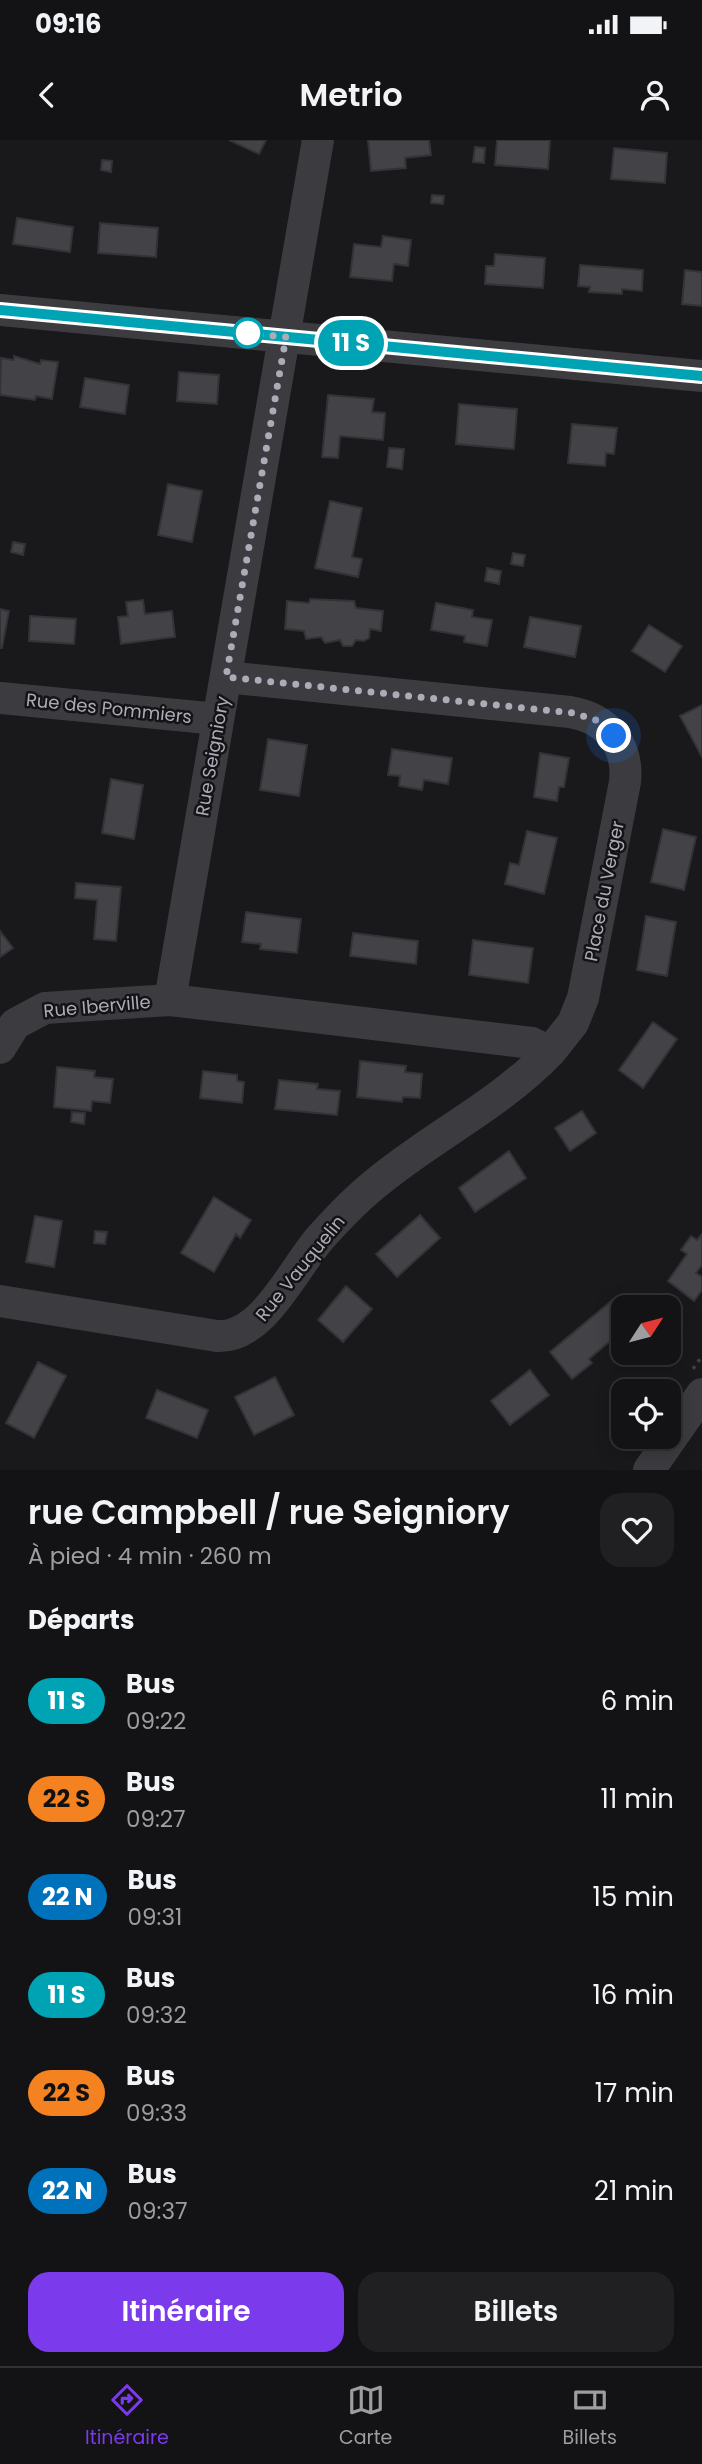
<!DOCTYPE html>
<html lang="fr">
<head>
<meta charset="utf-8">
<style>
  body { margin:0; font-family:Poppins,sans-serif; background:#202022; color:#f1f3f6; height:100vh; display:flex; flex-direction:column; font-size:26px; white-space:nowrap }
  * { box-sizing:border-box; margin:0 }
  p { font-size:23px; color:#9d9ea0 }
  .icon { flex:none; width:38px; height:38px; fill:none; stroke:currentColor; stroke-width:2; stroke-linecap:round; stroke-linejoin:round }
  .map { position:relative; height:1330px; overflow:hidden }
  .side { display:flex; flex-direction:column; background:#131214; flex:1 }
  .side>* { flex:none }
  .badge { padding:0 14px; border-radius:23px; font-size:24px; line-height:46px }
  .needle { width:46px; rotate:54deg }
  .controls { position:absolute; left:611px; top:1155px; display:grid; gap:14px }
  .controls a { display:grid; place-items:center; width:70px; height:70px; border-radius:14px; background:#131214; box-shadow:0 4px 18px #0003,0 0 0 2px #323234; font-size:35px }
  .you { position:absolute; width:35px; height:35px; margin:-18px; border:5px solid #fff; border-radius:50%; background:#1a73e8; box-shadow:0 0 0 10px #1a73e833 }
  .map>.badge { position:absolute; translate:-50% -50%; box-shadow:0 0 0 4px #fff }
  h2 { padding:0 28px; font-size:26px; line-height:63px }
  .round { display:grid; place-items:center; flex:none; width:74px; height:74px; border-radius:21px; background:#202022 }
  .overview { display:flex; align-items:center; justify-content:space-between; height:119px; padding:0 28px }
  h1 { font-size:33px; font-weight:600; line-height:52px }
  .primary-button { display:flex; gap:14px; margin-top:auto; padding:14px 28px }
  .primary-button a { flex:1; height:80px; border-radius:21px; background:#7c3aed; color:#fff; font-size:28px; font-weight:600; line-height:80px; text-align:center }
  .primary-button a+a { background:#202022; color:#f1f3f6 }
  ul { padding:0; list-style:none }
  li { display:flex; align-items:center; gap:21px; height:98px; padding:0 28px }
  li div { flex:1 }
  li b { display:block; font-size:26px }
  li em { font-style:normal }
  li .badge { min-width:77px; font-weight:700; text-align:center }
  .status { display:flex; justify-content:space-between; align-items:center; height:49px; padding:0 35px; background:#131214; direction:ltr }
  .status svg { height:19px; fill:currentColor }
  header { display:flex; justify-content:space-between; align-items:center; height:91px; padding:0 28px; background:#131214; font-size:32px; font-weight:600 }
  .tab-bar { display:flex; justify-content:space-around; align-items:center; height:98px; border-top:2px solid #323234; background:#131214; font-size:19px; color:#9d9ea0 }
  .tab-bar a { display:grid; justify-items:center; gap:4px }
  .tab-bar .current { color:#7c3aed }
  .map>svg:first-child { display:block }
</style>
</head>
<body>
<div class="status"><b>09:16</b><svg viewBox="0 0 49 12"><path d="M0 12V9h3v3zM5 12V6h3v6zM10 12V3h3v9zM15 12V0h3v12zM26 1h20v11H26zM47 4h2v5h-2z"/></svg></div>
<header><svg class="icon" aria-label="back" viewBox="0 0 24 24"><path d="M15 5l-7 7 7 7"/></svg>Metrio<svg class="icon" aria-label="person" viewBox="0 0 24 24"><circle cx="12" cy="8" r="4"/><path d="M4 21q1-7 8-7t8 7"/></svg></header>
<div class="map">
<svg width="702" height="1330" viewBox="0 0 702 1330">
  <rect width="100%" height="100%" fill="#19181a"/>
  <path fill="#434247" stroke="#333236" stroke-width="2" d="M229,0h37l-7,14z
    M368,0h61l2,15 -26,3 1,10 -35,3z
    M497,0h53l-2,29 -53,-4z
    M475,7l10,1 -1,15 -11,-1z
    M614,8l53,5 -2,30 -54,-4z
    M102,20l10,1 -1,11 -10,-2z
    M432,55l12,1 -1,8 -12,-1z
    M17,78l56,9 -3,25 -57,-8z
    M100,83l58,5 -2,29 -58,-4z
    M383,96l28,4 -3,26 -14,-2 -2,17 -42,-4 4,-33 27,3z
    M495,114l50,4 -2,30 -58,-4 1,-18h8z
    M580,125l63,5 -1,21 -20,-2v5l-33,-2 1,-5 -12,-1z
    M685,130l17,2v34l-20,-2z
    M14,216l26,8 1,-4 17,2 -6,37 -16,-3 -1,4 -35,-5 1,-37 13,2z
    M179,232l40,3 -2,29 -40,-3z
    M85,238l44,7 -4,29 -45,-7z
    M328,255l46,4 -2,13 13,1 -2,27 -43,-4 -2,22 -16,-1z
    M459,264l58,5 -3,40 -58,-5z
    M572,284l45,4 -3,26 -8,-1 -1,13 -37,-3z
    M389,308l15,1 -2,20 -15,-2z
    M168,344l34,7 -10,51 -34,-7z
    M330,361l32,7 -10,49 10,2 -4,18 -43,-9z
    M13,402l12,2 -2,11 -12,-3z
    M513,413l12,2 -2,11 -12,-2z
    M487,428l14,3 -2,13 -14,-3z
    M310,459l44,2 2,7 27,3 -2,20 -11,-2 -1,9 -5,3 -8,-1 -4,6h-9l-3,-6 -15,3 -4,-6 -15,2 -2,-8 -19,-2 2,-28 22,2z
    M143,460l2,14 27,-3 3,26 -54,7 -3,-27 10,-1 -2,-14z
    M436,463l37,7 -1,7 20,3 -5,26 -23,-4 1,-6 -34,-6z
    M0,469l9,2 -7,37h-2z
    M30,476l46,3 -2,25 -45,-3z
    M530,477l51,9 -6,31 -51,-10z
    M649,485l33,21 -17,26 -33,-21z
    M702,565v52l-22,-41z
    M268,599l39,6 -8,51 -39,-6z
    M392,609l60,9 -4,26 -24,-4 -2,10 -23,-4 1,-10 -12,-1z
    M540,613l29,5 -5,29h-5l-2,14 -23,-4z
    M111,639l32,6 -9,54 -32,-6z
    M663,689l33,8 -12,53 -33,-8z
    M527,691l30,7 -13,56 -39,-10 5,-21 9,2z
    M76,743l45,4 -5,54 -22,-2 3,-39 -22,-2z
    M246,772l55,7 -4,34 -37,-4 1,-5 -19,-2z
    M646,776l30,6 -9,54 -30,-6z
    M0,791l13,17 -13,9z
    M353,793l65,8 -2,23 -66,-8z
    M473,800l60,8 -5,35 -59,-8z
    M653,882l24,17 -34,49 -24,-18z
    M360,921l46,5 -1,6 17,2 -2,24 -17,-1 -1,5 -45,-5z
    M57,927l38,4 -1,6 19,2 -3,24 -18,-2 -1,10 -37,-4z
    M203,931l34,4v6l7,1 -2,21 -42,-5z
    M279,940l39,4 -1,5 23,2 -3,24 -62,-6z
    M582,971l14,22 -26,18 -15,-23z
    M72,972l13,1 -1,11 -13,-2z
    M509,1011l17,27 -51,34 -16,-24z
    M214,1057l37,23 -11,18 -4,-4 -22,38 -33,-19z
    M420,1075l20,23 -43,39 -21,-23z
    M35,1076l27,5 -8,46 -28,-5z
    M95,1091l12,1 -2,12 -11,-1z
    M702,1094v31l-6,8 6,4v13l-8,11 -26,-20 19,-27 -6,-4 10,-14 6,4z
    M346,1146l26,23 -29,33 -25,-22z
    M615,1158l8,9v23l-34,29 3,4 -20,16 -22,-27z
    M38,1222l28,14 -32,62 -28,-15z
    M530,1230l19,25 -39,30 -19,-24z
    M275,1237l19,38 -40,20 -19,-38z
    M157,1250l51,20 -11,28 -51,-20z"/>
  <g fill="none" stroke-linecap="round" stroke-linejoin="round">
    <path stroke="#403f45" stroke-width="3.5" stroke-dasharray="3.5 5" stroke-linecap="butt" d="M693,1229l9,-13"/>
    <path stroke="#3c3b40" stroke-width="32" d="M0,170l702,66
      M0,558l218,21
      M170,860l148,-860
      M0,908l15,-24 30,-16 125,-8 362,43 18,9 23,-29 10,-25 42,-216c4,-38 -19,-64 -55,-70l-344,-35
      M0,1161l217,35c46,3 77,-69 104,-99 17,-19 34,-37 54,-53 56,-47 124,-79 175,-132
      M649,1330l53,-76"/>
  </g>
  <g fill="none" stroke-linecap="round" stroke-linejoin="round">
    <defs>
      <path id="line" d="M0,170l702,66"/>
    </defs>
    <use href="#line" stroke="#fff" stroke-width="16"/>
    <use href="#line" stroke="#00a3b4" stroke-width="10"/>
    <path stroke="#acacb8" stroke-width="7" stroke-dasharray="0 12.6" d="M248,193l38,4 -60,340 347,36 23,7 18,16"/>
  </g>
  <circle fill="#fff" stroke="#00a3b4" stroke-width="3.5" cx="248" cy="193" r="14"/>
  <g text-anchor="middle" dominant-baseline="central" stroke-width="5" stroke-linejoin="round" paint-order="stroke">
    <g font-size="18" fill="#acacb8" stroke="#141315">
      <text transform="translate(109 568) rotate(6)">Rue des Pommiers</text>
      <text transform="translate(212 616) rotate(-80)">Rue Seigniory</text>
      <text transform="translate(604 751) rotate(-79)">Place du Verger</text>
      <text transform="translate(97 866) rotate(-5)">Rue Iberville</text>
      <text transform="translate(300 1128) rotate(-51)">Rue Vauquelin</text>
    </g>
  </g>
</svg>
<div class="controls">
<a><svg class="needle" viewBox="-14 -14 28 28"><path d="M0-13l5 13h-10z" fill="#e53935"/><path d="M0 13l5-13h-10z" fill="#9d9ea0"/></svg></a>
<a><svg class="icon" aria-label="locate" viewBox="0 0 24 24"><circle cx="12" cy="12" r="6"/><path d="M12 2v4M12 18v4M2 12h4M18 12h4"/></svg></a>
</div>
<div class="you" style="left:614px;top:596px"></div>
<b class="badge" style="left:351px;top:203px;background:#00a3b4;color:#fff">11 S</b>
</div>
<section class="side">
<div class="overview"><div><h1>rue Campbell / rue Seigniory</h1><p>À pied · 4 min · 260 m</p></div><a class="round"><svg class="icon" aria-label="heart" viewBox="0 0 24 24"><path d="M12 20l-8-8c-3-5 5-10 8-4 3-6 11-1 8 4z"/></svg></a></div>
<h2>Départs</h2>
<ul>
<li><span class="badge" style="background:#00a3b4;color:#fff">11 S</span><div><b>Bus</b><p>09:22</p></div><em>6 min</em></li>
<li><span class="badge" style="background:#f58220;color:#111">22 S</span><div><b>Bus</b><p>09:27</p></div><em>11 min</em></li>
<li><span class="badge" style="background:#0072bc;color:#fff">22 N</span><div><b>Bus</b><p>09:31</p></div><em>15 min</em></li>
<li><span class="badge" style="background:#00a3b4;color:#fff">11 S</span><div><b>Bus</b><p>09:32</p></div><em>16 min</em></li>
<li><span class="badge" style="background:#f58220;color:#111">22 S</span><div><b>Bus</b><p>09:33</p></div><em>17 min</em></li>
<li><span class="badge" style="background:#0072bc;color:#fff">22 N</span><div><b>Bus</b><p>09:37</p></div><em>21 min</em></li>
</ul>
<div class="primary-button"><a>Itinéraire</a><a>Billets</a></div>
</section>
<nav class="tab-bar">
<a class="current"><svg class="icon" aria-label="directions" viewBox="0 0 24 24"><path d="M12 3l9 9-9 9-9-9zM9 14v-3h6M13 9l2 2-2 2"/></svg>Itinéraire</a>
<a><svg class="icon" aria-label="map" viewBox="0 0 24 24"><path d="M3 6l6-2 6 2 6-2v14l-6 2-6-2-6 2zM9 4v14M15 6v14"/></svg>Carte</a>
<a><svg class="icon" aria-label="tickets" viewBox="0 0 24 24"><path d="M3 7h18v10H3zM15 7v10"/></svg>Billets</a>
</nav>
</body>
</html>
